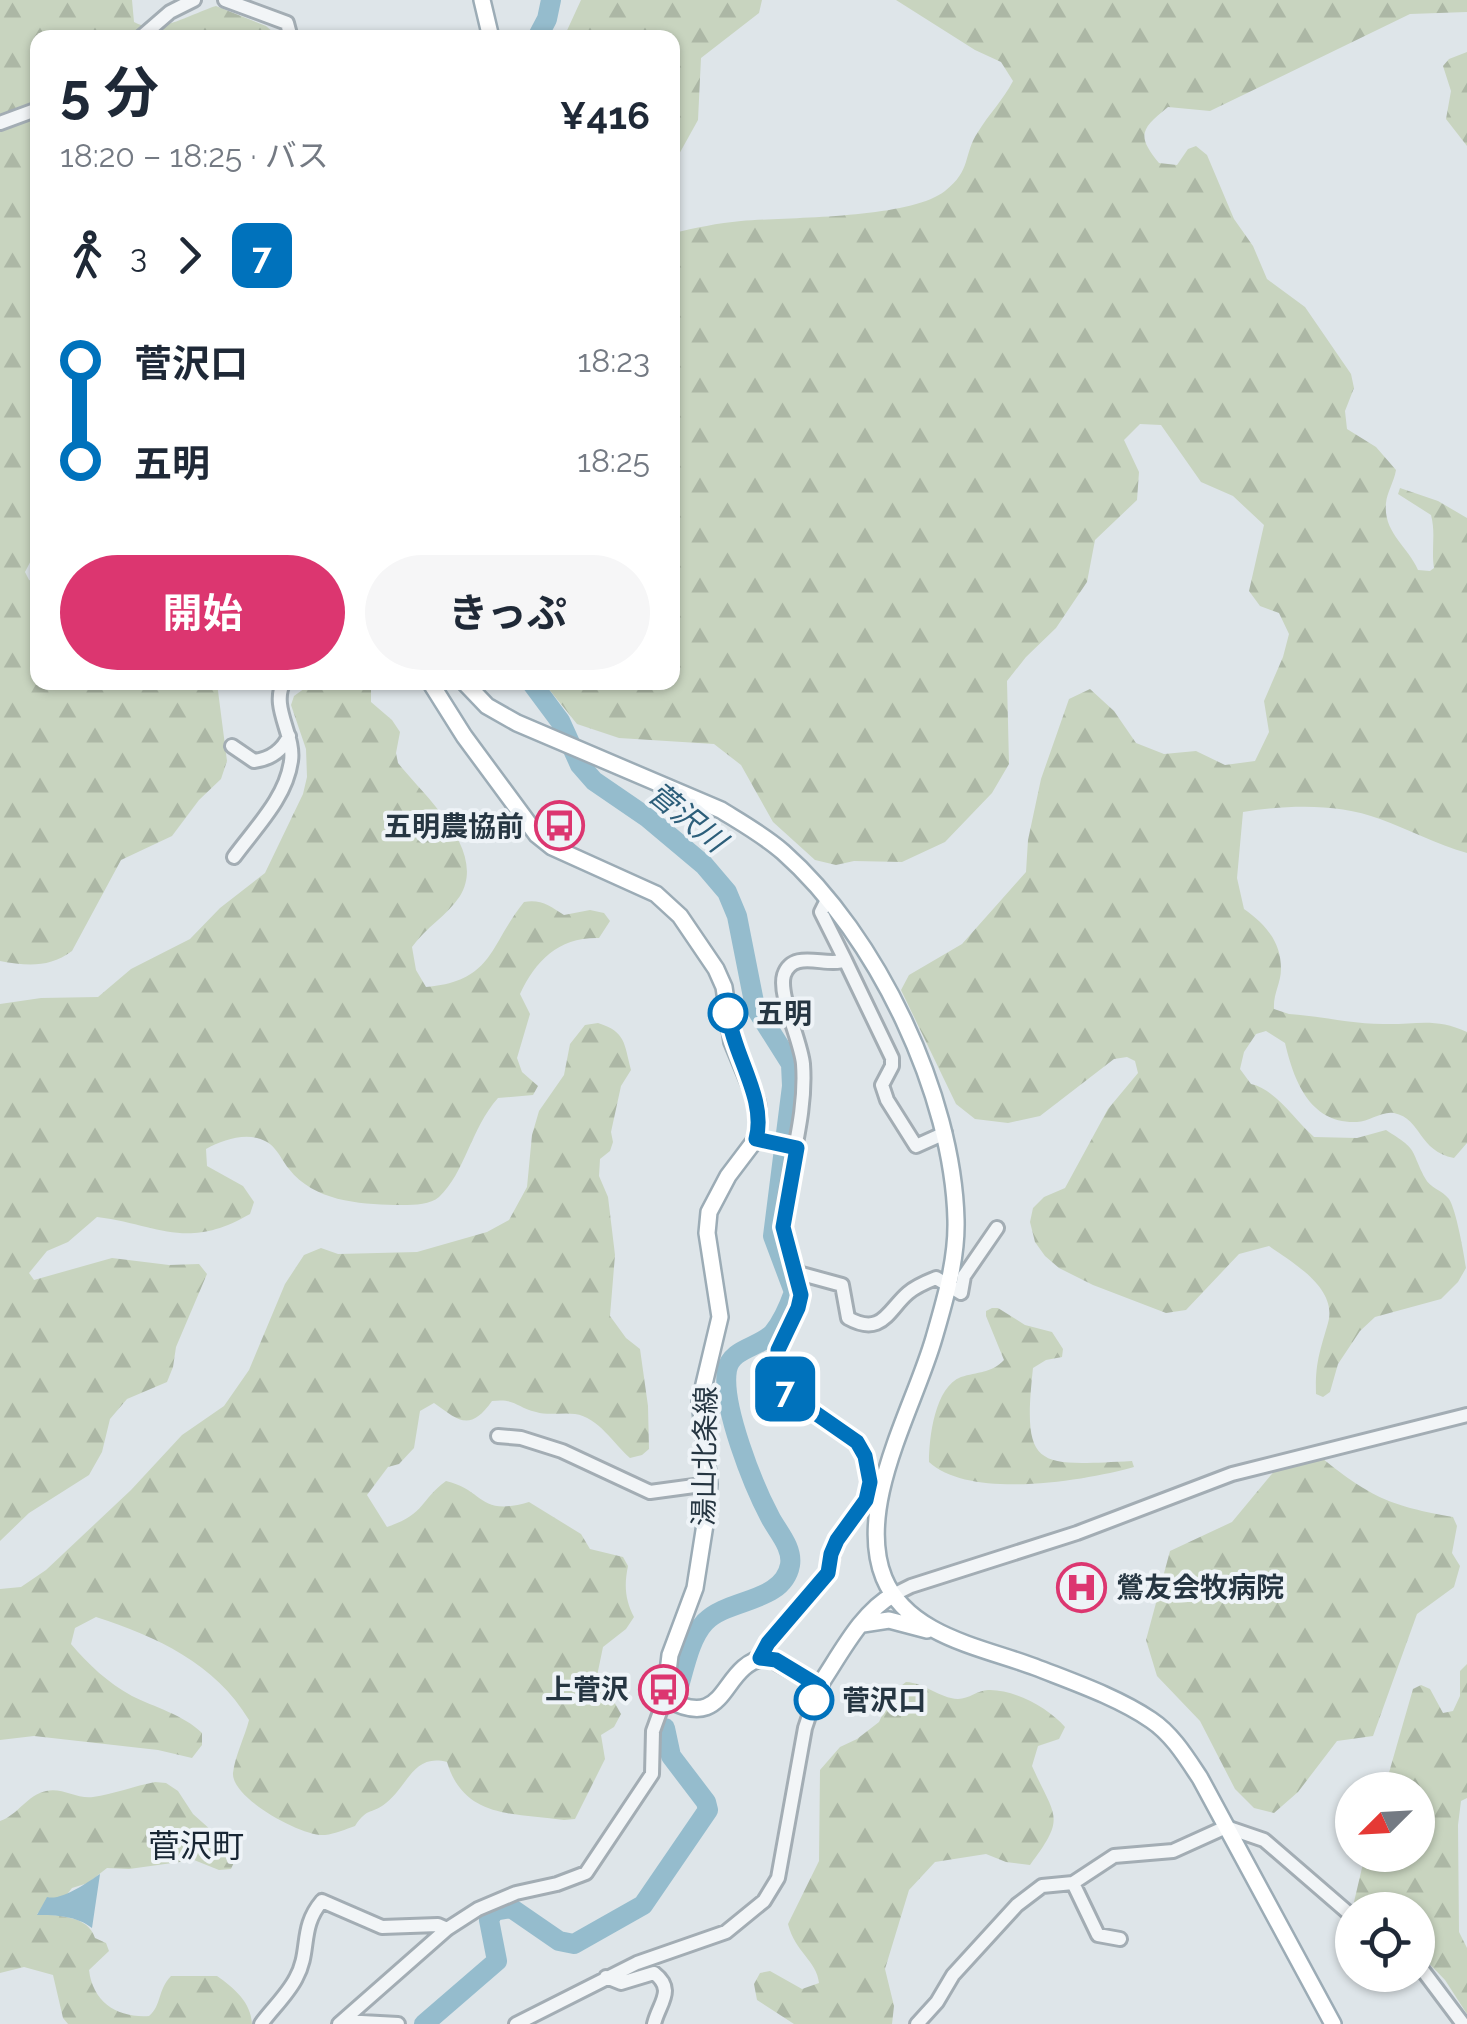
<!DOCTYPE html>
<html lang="ja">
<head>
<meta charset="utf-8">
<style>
  body { margin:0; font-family:Raleway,"Noto Sans JP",sans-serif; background:#f6f6f7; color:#1f2937; height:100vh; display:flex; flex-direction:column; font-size:38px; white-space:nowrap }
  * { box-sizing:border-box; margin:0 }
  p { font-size:32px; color:#747a83 }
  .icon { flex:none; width:55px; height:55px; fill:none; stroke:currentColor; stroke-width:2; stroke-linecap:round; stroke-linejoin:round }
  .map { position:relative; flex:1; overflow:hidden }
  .details { position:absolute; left:30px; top:30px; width:650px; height:660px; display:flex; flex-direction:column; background:#fff; border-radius:20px; box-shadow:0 2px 8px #0004 }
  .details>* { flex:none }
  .badge { padding:0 20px; border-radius:15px; font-size:35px; line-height:65px }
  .needle { width:65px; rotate:246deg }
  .controls { position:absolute; left:1335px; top:1772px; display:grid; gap:20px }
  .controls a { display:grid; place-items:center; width:100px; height:100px; border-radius:50%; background:#fff; box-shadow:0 2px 8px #0004; font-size:50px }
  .map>.badge { position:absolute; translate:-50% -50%; box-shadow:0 0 0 5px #fff }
  .legs { display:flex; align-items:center; gap:15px; height:110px; padding:0 30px; font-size:32px }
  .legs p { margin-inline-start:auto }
  .summary { display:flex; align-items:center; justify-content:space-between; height:170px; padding:0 30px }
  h1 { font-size:55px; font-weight:700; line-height:75px }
  .action { display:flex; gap:20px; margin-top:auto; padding:20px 30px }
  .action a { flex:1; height:115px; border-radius:60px; background:#dc3670; color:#fff; font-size:40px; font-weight:700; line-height:115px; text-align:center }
  .action a+a { background:#f6f6f7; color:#1f2937 }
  ul { padding:0 30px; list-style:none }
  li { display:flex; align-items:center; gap:35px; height:100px; font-size:38px }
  li i { display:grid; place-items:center; width:15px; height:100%; margin:0 12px; background:currentColor }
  li i::after { content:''; width:25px; height:25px; margin:-12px; border:8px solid; border-radius:50%; background:#fff }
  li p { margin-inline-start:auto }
  li:first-child i { background:linear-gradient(#0000 50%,currentColor 0) }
  li:last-child i { background:linear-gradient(currentColor 50%,#0000 0) }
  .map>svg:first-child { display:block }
</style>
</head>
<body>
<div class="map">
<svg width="1467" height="2024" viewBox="0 0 1467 2024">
  <defs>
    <pattern id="forest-firs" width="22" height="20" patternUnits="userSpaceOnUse" patternTransform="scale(2.5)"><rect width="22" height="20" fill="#c8d4bf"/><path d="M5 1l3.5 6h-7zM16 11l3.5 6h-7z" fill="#acb7a5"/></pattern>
  </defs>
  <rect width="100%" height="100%" fill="#dee5e9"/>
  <path fill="url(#forest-firs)" d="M0,0h132l2,22c24,14 58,-9 82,-16l50,20 13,11 -241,1v509l-13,25 4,8 8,3 1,99 179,1 10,78 -6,18 -22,21 -27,36 -51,24 -49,91c-23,17 -45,15 -72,10z
    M581,0h181l-3,13 -58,45 -3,62 -25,45 -1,-127 -108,-1z
    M896,0h571v12l-57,2 -200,97 -42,-4c-27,22 -32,28 -9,56l18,2 11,-16 8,-3 11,9 27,64 19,27 14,33 38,28 46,67 3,14 -9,23 2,18 29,18 20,23c-2,12 -9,22 -10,33 -3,30 22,43 32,67l12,1 4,-3c-3,-19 2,-34 -3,-53l-33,-21 2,-6 38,13 29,17v335c-31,-9 -57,-23 -87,-34 -43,-16 -92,-14 -137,-7l-6,66 7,31c21,15 37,32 37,60 0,14 -8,25 -7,40l15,5c32,2 63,10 94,10 32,1 52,-7 84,8v111l-13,15c-36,-7 -32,-39 -60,-45 -13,-2 -25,9 -37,9 -47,2 -63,-41 -72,-79l-19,-12 -10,3 -12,18 -4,17 11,15c24,5 44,36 63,53l43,1 29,-8c33,21 23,17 39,48 5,10 17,12 24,21 7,10 15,55 17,69l-8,14 -17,17 -66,18 -15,14 -22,33 -8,28 -7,5 -7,-3c-1,-31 4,-43 12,-71 10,-35 -35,-60 -59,-77l-30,8 -53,56 -20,3 -73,-28 -34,-17 -14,-12 -10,-14 -5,-20 3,-14 11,-11 21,-9 43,-79 30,-36 -3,-12 -8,-4 -13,2 -74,57 -32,7 -33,-4 -19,-15 -55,-114 8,-15 53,-31 64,-72 2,-32 13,-61 28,-80 21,-10 24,22 22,32 28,11 32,-3 29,14 30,-4 14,-29 -5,-31 19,-44 6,-23 -10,-21 -19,-7 -11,-15 15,-66 -31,-29 -32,-14 -40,-57 -21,-1 -16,16 15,32 -2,28 -42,40 -8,42 -31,46 -30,29 -19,24 2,83 -17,29 -47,49 -43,20 -48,-1 -18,4 -21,-5 -42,-38 -32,-57 -27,-21 -95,-6 -42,-14 -33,-41 128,-1 1,-449c22,-5 45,-10 68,-12 48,-4 168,-2 204,-30 27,-21 18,-37 33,-59 11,-18 25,-32 35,-51l-12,-19 -26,-12z
    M1467,52v94l-21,-27 5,-28 -8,-25 6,-7z
    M312,683h59v19l21,18 8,12 -4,21 2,10c26,33 90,87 62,133 -13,20 -34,31 -48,51l4,23 10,17c68,-6 63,-42 98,-85 17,-3 26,4 40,13l26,-5 14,3 6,8 -11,17c-40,-1 -63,22 -79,56l10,20 -13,44 5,14 16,14 -5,9 -35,3c-27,30 -33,75 -59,99 -10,9 -31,8 -44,8 -37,-1 -81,-4 -106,-36 -11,-14 -13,-26 -32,-31 -17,-4 -36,3 -51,11l1,17 36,20 11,16 -4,12c-64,37 -90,11 -153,3l-29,25 -21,9 -18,22 5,7 78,-22 57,7 30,-1 8,10 -31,73 -3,20 -6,15 -40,17 -17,20 -8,33 -13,23 -60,38 -29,28v-537l41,-6 57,-1 33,-28 59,-30 30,-31 45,-35 38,-79 4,-17 -1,-28 -15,-44 3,-9z
    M598,1023c28,9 26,20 33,47l-10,16 -10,46 2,10 -3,9 -10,8 -1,17 9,21 7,58 -5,61 16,22 14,11 8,57 1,43 -7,6 -12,3c-16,-14 -32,-41 -55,-44 -13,-2 -26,2 -39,-2 -20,-5 -21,-14 -44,-11 -22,31 -33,20 -58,2l-14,8 -6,37 -15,16 -11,3 -21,28 20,32c39,-13 32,-26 59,-46 39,9 32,36 83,21l52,32 9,15 33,8 5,9c-4,19 -3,34 6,51l-8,12 -23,18 -6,29 4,17 12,7 8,14 -7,13 -13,8 4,24 -30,60 -11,1c-50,-7 -100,-1 -117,-58 -34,-9 -39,24 -61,41 -14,12 -18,3 -31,23 -9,3 -20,8 -30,9 -23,2 -94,-37 -92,-62 2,-17 12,-37 16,-53 -34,-57 -92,-83 -153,-103l-21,11 -4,16c17,20 37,39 61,52 22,11 52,19 70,37v12l-10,13 -34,-8 -124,-14 -34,4v-151l21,-2 25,-17 85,-80 51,-55 42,-29 25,-36 36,-86 19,-29 17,-7 17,6 79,-2 70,-20 22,-12 18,-33 5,-52 7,-24 25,-36 6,-31 15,-19z
    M992,1308h6l27,17 27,7 11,17 -1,8 -16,3 -13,8c-11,102 3,98 99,93l2,6c-50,14 -164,33 -205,-5 0,-25 6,-75 32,-85 16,-5 31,-4 43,-17l-18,-44v-5z
    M1323,1459c49,39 68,47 130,58l4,9 -5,27 8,13 -6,21 -37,27 -44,122 -36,5 -39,51 -24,21 -20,-5 -19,-19 -35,-68 -43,-45 -11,-36 24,-89 62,-29 44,-53 18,-8z
    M1467,1664v134l-6,3 -3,24 1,107 8,16v66l-22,-34 -27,-28v-42h-59l-5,-8 11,-47h53v-65h-34l29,-101 8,-4 9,4 13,24 10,-2 7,-15v-25z
    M906,1682c19,1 33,16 52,17 11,0 20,-9 30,-9 26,-1 61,18 77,37l-6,12 -21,7 -6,20c23,52 35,50 -2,99l-24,-3 -20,-8 -51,8 -26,28 -24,79 9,37 -2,18h-98l-37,-24 -3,-16 6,-11 10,-2 32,18 17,-6c-2,-22 -24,-31 -31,-59l31,-63 1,-91 20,-23 17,-8 22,-17 14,-30z
    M155,1782l11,1 12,8 15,23 28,25 14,21 -4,9 -12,1 -25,-10 -65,9 -22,-1 -19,15 -16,5 -7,9 -11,3 -17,14c21,2 51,1 58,24l11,5 3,8 -20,19c4,33 29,48 60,46 13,-11 8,-25 22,-40h46c17,12 34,26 35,48h-184l-5,-6 -10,-43 -29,-8 -24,6v-152c18,-6 27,-26 46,-30 16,-4 30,8 47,6 20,-3 42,-11 62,-15z"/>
  <path fill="#95bccd" d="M100,1874l-8,54c-15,-12 -36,-13 -55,-13l10,-18c14,4 40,-14 53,-23z"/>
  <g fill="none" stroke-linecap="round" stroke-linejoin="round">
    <path stroke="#95bccd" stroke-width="20" d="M537,38l10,-19 4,-19
      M531,682l29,39 20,44 14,16 54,37 56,47 23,27 10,24 18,91 36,57 1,22 -19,150 21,56c-5,14 -12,30 -21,41 -14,15 -42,15 -46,37 -6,35 26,115 43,147 7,14 23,30 20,48 -7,38 -62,33 -85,57 -16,17 -21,49 -28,71
      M424,2024l73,-63 -8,-41 5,-9 17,-3 48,33 15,3 69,-39 65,-95 -2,-8 -35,-46 -6,-28"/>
    <defs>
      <path id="minor" d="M225,0l62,23 4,15
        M140,38l30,-26 24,-12
        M0,123l38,-14
        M232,746l22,15c16,-2 28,-10 35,-25
        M234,857c21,-29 52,-59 57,-96 4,-26 -21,-55 -7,-79
        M845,960l47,98v8l-10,19 5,15 29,46 29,-13
        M756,1139l41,9
        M798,1273l44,12 6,33c34,19 40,-8 60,-25 8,-7 18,-11 28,-15l25,15 3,-17 33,-48
        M498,1436l23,2 41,13 88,41 59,-8
        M893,1595l18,-9 166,-53 155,-59 235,-59
        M760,1658l8,-15 60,-70 9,-33 28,-40 5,-18 -5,-26 -8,-13 -69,-49c-31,-44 10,-60 13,-99 2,-26 -19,-46 -18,-73 4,-53 24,-104 20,-158 -2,-23 -25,-69 -19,-89 9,-27 43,-7 61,-15l-24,-48 7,-14
        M1073,1883l25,52 22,4
        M1418,1964l45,60
        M606,1977l15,6 33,-10c22,17 5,30 0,51
        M343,2021l55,3
        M261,2024c11,-15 27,-30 35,-46 15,-27 3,-50 26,-77l60,26 56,-2 9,4
        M339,2024l108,-95 31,-20 38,-16 41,-9 29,-11 66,-99 1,-43 12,-33
        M516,2024l121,-61 89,-31 38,-31 14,-23 27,-150 14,-42
        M917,2024l20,-22 16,-27 64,-70 25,-19 31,-3 41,-27 59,-5 53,-24 38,13 88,76"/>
      <path id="major" d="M482,0l9,38
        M430,682l34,54 73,99 15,12 104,47 24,22 36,53 8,18 8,55 25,60 2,15 -3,22 -28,37 -19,36 -2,21 13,84 -20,84 9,83 -3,34 -11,70 -25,67 -5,43c66,37 53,-35 103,-41l51,29c20,-29 42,-74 74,-91
        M464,682l23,24 30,17 204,87c21,13 44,26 62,42 94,83 170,243 173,368 1,40 -11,80 -22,118 -20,70 -79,168 -50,240 24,58 98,69 151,89 38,15 82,30 116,53 21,14 35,37 49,58l133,246
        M863,1624l26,-4 38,10"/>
    </defs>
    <use href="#minor" stroke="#a3adb4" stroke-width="18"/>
    <use href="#major" stroke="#9cacb6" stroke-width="20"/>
    <use href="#minor" stroke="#f2f5f7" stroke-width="12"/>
    <use href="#major" stroke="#fff" stroke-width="15"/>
  </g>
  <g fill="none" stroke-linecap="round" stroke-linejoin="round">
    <defs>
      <path id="line-1" d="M728,1013c5,42 39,86 28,126l41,9 -14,79 18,68 -3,13 -20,42 -1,23 11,21 69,48 8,14 5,26 -4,18 -29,40 -6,14 -3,19 -60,70 -8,15 16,2 43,26 -5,14"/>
    </defs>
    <use href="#line-1" stroke="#fff" stroke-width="22"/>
    <use href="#line-1" stroke="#0072bc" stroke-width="15"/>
  </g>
  <defs>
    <symbol id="bus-ring" viewBox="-11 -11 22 22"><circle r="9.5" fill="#eef3f7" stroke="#dc3670" stroke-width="1.5"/><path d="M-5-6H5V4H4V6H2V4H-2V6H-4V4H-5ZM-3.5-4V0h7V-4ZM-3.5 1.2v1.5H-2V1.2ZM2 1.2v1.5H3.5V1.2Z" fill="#dc3670"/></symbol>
    <symbol id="hospital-ring" viewBox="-11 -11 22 22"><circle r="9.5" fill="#eef3f7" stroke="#dc3670" stroke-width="1.5"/><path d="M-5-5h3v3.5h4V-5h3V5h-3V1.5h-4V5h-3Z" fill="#dc3670"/></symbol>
  </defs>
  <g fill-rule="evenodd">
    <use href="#bus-ring" x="532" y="798" width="55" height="55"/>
    <use href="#hospital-ring" x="1054" y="1560" width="55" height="55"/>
    <use href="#bus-ring" x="636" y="1662" width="55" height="55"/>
  </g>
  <g fill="#fff" stroke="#0072bc" stroke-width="5">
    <circle cx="728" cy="1013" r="18"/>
    <circle cx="814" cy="1700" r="18"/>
  </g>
  <g text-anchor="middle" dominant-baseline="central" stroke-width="8" stroke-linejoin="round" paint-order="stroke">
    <g font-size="28" font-weight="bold" fill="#263642" stroke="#eef3f7" text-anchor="end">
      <text x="524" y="826">五明農協前</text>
      <text x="1116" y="1587" text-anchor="start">鶯友会牧病院</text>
      <text x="629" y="1689">上菅沢</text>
    </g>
    <g font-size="28" font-weight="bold" fill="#263642" stroke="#eef3f7" text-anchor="start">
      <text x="756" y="1013">五明</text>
      <text x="842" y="1700">菅沢口</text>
    </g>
    <g font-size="28" fill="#263642" stroke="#eef3f7">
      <text transform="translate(705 1456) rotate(-89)">湯山北条線</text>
    </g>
    <g font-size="30" font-style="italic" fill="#2c5e7a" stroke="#eef3f7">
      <text transform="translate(687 817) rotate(39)">菅沢川</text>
    </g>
    <g font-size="32" fill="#182633" stroke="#eef3f7">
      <text x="196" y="1845">菅沢町</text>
    </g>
  </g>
</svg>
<div class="controls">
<a><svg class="needle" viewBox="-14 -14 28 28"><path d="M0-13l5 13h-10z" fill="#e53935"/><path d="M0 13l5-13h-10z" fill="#747a83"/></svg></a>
<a><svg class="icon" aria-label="locate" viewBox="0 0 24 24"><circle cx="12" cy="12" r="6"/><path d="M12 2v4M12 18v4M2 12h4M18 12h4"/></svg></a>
</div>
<b class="badge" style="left:785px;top:1389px;background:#0072bc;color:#fff">7</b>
<section class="details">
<div class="summary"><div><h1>5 分</h1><p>18:20 – 18:25 · バス</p></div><b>¥416</b></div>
<div class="legs"><svg class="icon" aria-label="walk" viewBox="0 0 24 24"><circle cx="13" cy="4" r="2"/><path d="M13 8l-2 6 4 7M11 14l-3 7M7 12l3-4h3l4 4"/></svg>3<svg class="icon" aria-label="forward" viewBox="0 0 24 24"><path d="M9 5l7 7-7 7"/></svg><b class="badge" style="background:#0072bc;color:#fff">7</b></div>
<ul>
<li><i style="color:#0072bc"></i><b>菅沢口</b><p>18:23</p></li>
<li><i style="color:#0072bc"></i><b>五明</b><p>18:25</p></li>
</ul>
<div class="action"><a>開始</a><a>きっぷ</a></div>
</section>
</div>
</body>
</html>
